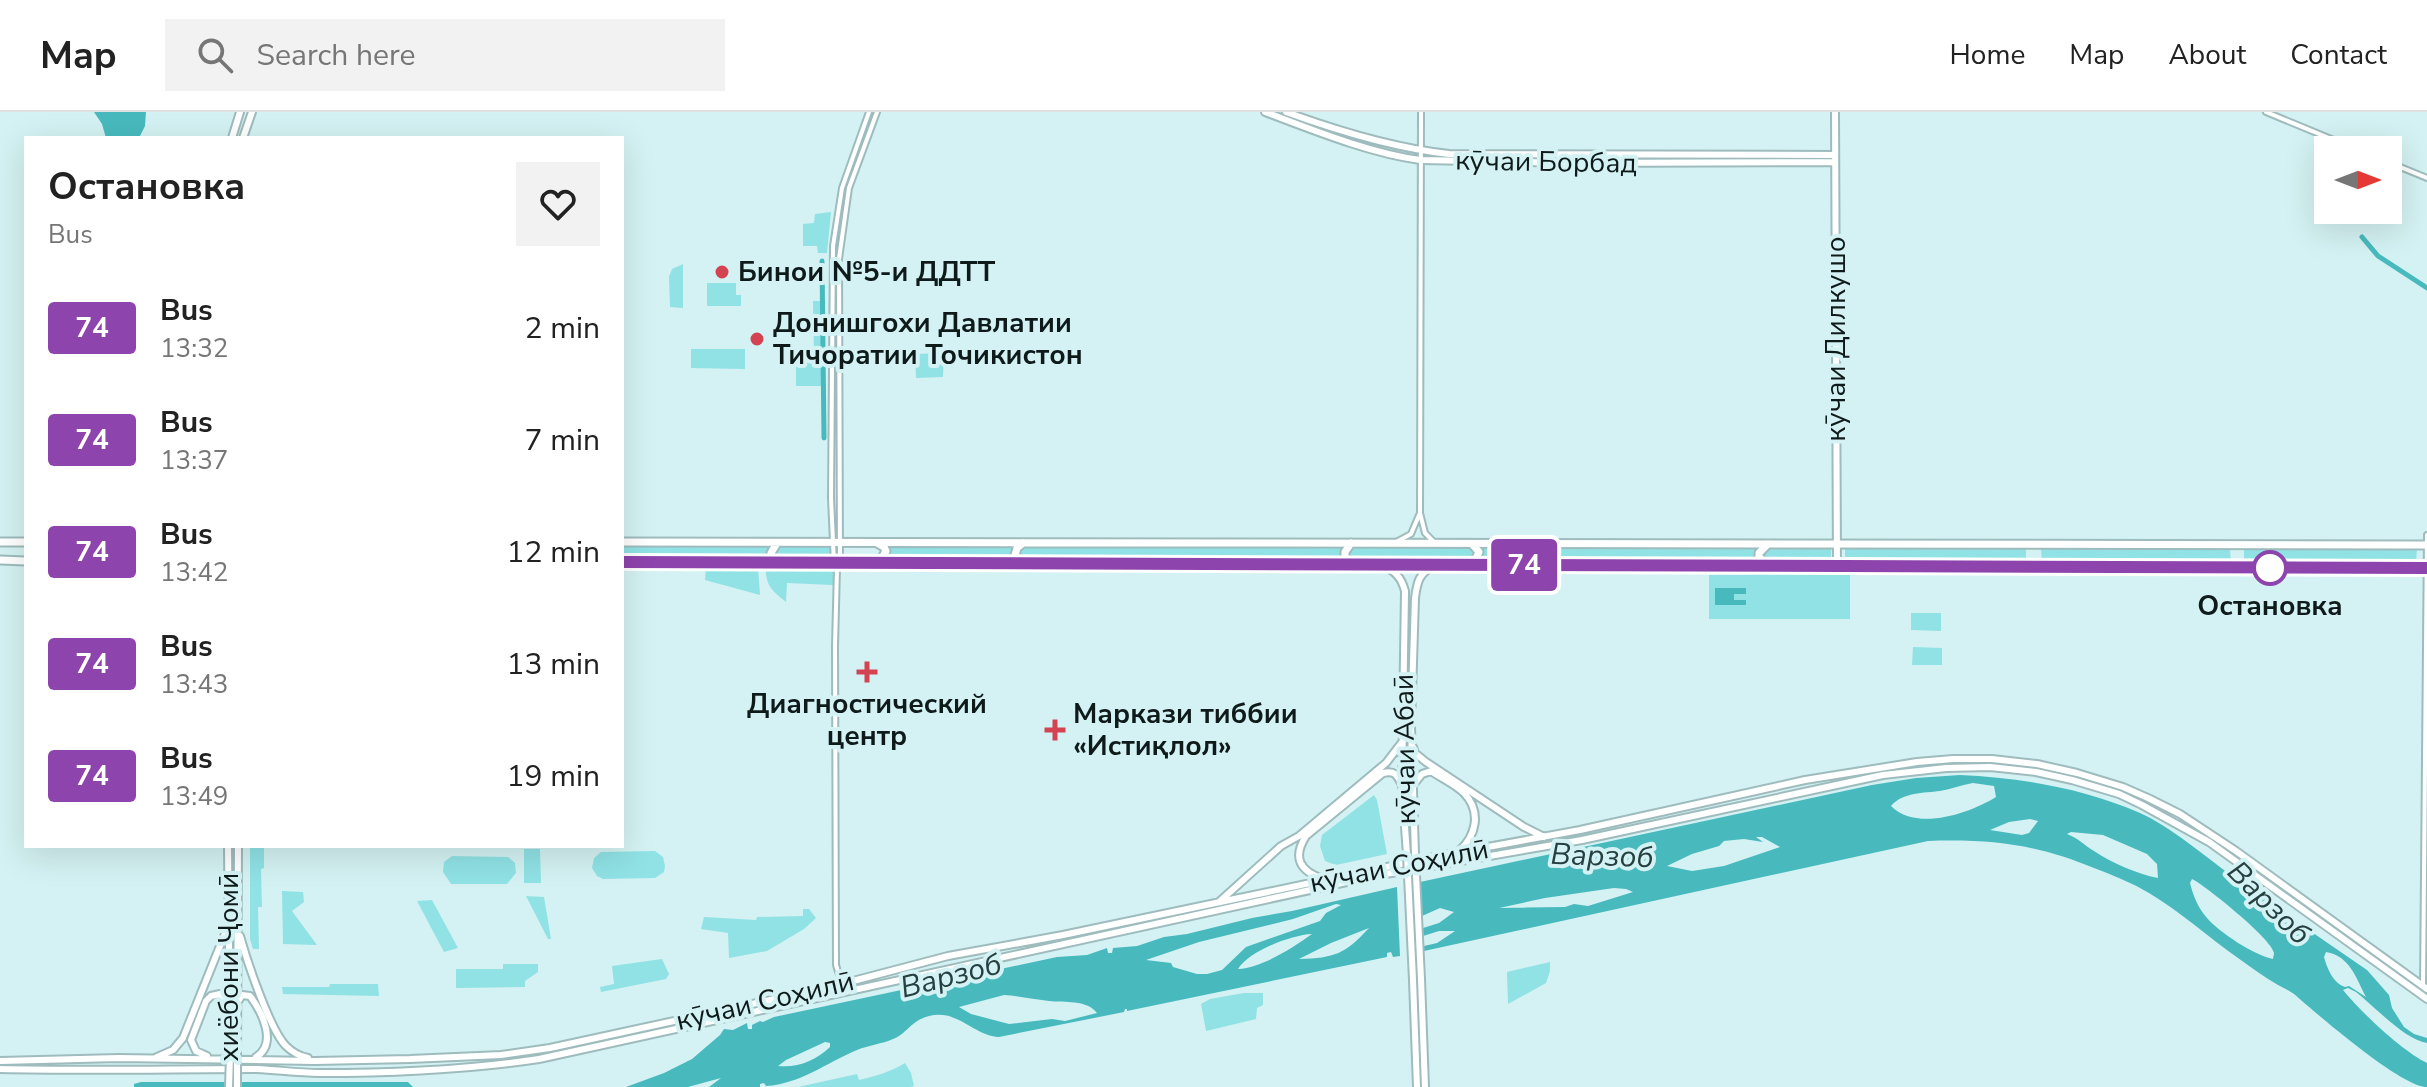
<!DOCTYPE html>
<html lang="en">
<head>
<meta charset="utf-8">
<style>
  body { margin:0; font-family:"Nunito Sans",sans-serif; background:#f2f2f2; color:#222; height:100vh; display:flex; flex-direction:column; font-size:30px; white-space:nowrap }
  * { box-sizing:border-box; margin:0 }
  p { font-size:26px; color:#767676 }
  .icon { flex:none; width:44px; height:44px; fill:none; stroke:currentColor; stroke-width:2; stroke-linecap:round; stroke-linejoin:round }
  .map { position:relative; flex:1; overflow:hidden }
  .panel { position:absolute; left:24px; top:24px; width:600px; height:712px; display:flex; flex-direction:column; background:#fff; border-radius:0px; box-shadow:0 8px 32px #0002 }
  .panel>* { flex:none }
  .badge { padding:0 16px; border-radius:6px; font-size:28px; line-height:52px }
  .needle { width:52px; rotate:90deg }
  .fabs { position:absolute; left:2314px; top:24px; display:grid; gap:16px }
  .fabs a { display:grid; place-items:center; width:88px; height:88px; border-radius:0px; background:#fff; box-shadow:0 8px 32px #0002; font-size:40px }
  .map>.badge { position:absolute; translate:-50% -50%; box-shadow:0 0 0 4px #fff }
  .round { display:grid; place-items:center; flex:none; width:84px; height:84px; border-radius:0px; background:#f2f2f2 }
  .summary { display:flex; align-items:center; justify-content:space-between; height:136px; padding:0 24px }
  h1 { font-size:38px; font-weight:700; line-height:60px }
  ul { padding:0; list-style:none }
  li { display:flex; align-items:center; gap:24px; height:112px; padding:0 24px }
  li div { flex:1 }
  li b { display:block; font-size:30px }
  li em { font-style:normal }
  li .badge { min-width:88px; font-weight:700; text-align:center }
  header { display:flex; align-items:center; gap:48px; box-sizing:border-box; height:112px; padding:0 40px; background:#fff; border-bottom:2px solid #e0e0e0 }
  header strong { font-size:38px }
  nav { display:flex; gap:44px; margin-inline-start:auto; font-size:28px }
  .search { width:560px; height:72px; background:#f2f2f2; display:flex; align-items:center; gap:20px; box-sizing:border-box; padding:0 28px; border-radius:0px; color:#767676; font-size:30px }
  .map>svg:first-child { display:block }
</style>
</head>
<body>
<header>
<strong>Map</strong>
<div class="search"><svg class="icon" aria-label="search" viewBox="0 0 24 24"><circle cx="10" cy="10" r="6"/><path d="M15 15l6 6"/></svg>Search here</div>
<nav><a>Home</a><a>Map</a><a>About</a><a>Contact</a></nav>
</header>
<div class="map">
<svg width="2427" height="975" viewBox="0 0 2427 975">
  <rect width="100%" height="100%" fill="#d4f2f3"/>
  <path fill="#90e2e5" d="M831,100l-4,41h-9l-1,-7h-14v-22l11,-1 1,-9z
    M683,152v44l-13,-1 -1,-30 3,-8z
    M707,171h29v12h5v11h-34z
    M813,189h12l-1,85h-28v-31l18,-1z
    M691,237h54v20l-54,-1z
    M944,241l-1,24 -27,1 -1,-24z
    M622,434l147,1v11h-147z
    M830,434v12h-51l-3,-3 2,-8z
    M887,434l126,1 -2,8 2,4h-126z
    M1025,435h318v13l-318,-1 -4,-1 -2,-6z
    M1352,435l119,1 3,7 -2,5 -121,-1 -2,-7z
    M1481,435l275,2v11h-275z
    M1831,436v13l-63,-1 -4,-5 2,-6z
    M2026,436v14h-178l-3,-2v-11z
    M2244,436h173l-1,14 -172,1z
    M2041,437h189l1,14h-189z
    M706,454h52l2,29 -55,-15z
    M766,455l66,2 2,3 -1,13 -46,-2 -1,19c-14,-11 -21,-17 -20,-35z
    M1850,461v46h-141v-44z
    M1911,501h30v18l-30,-1z
    M1913,535l29,1v17h-30z
    M1374,683l3,5 10,54 -51,11 -11,-4 -5,-15 2,-11z
    M250,734h14v22l-3,1 1,38h-4l1,42h-6l-3,-10z
    M524,737h16l1,34h-17z
    M655,739l8,6 2,9 -1,6 -9,6 -52,1 -6,-3 -5,-8 2,-10 7,-6z
    M452,744l56,1 7,6 1,10 -9,11h-56l-8,-12 1,-10z
    M282,779l21,1 1,10 -12,9 25,34 -34,-1z
    M526,784l18,1 7,42h-3z
    M432,788l26,48 -14,4 -27,-51z
    M803,797h6l7,9 -12,11 -37,22 -38,7 -1,-25 -27,-4 3,-12 52,3 1,-3 46,-1z
    M662,847l7,15 -3,5 -65,13 -1,-5 14,-3 -2,-18z
    M1550,850v9l-4,12 -38,21 -1,-32z
    M503,852h35v8l-13,9v6l-69,1v-19h47z
    M330,872h48l1,12 -96,-2 -1,-7h47z
    M1244,881h19v12l-6,3 -1,11 -50,12 -5,-27 9,-5z
    M905,951l6,10 3,13 -3,1h-113l59,-13 2,6c17,-4 31,-8 46,-17z"/>
  <path fill="#48babe" fill-rule="evenodd" d="M94,0h52l-1,14 -6,12h-33l-4,-14z
    M1715,476h31v6h-12v6h12v5h-31z
    M1960,663c62,3 123,13 180,38 31,14 63,42 91,62 45,33 91,64 136,95l22,25 3,13 12,19 10,7 13,4v5c-22,-3 -53,-37 -71,-51l-8,-4 -5,2c18,22 59,61 84,73v24c-26,0 -110,-73 -133,-93 -5,-4 -11,-6 -16,-9 -14,-8 -27,-18 -40,-27 -30,-21 -57,-46 -89,-65 -17,-10 -36,-18 -55,-25 -59,-24 -103,-29 -166,-27l-504,110v-5l13,-3 18,-12h-16l-16,5v-8l16,-5 15,-11 -14,-4 -18,8 -2,-34 452,-97 44,-7zM1973,671l21,3 2,11c-26,16 -79,35 -105,9 12,-14 33,-13 49,-15 11,-2 22,-6 33,-8zM2030,707l8,2 -9,12 -7,2 -32,-5 19,-8zM2071,720l32,3 44,19 10,10 1,14c-21,-4 -46,-15 -64,-27 -10,-6 -16,-13 -27,-17zM1756,725h6l18,10 -56,19 -32,5 -25,-5 25,-12 27,-8 5,-5 20,-2 19,3zM2192,767c14,7 80,60 82,74 0,2 -1,4 -1,6 -19,-4 -53,-26 -66,-41 -9,-10 -14,-23 -17,-35zM1614,776l12,1 7,3 -45,14 -14,-2 -9,3 -66,1 46,-10zM2326,840c24,4 30,26 40,45l-17,-11 -4,1c-12,-4 -18,-19 -21,-30z
    M1397,775l3,69 -7,1 -2,-5 -4,1v4l-260,54v-2h-2l-1,3 -125,25c-25,-1 -41,-28 -70,-21 -19,5 -22,18 -36,23 -11,5 -24,6 -36,11 -31,13 -57,34 -91,36l-2,-3 -4,1v3h-51l12,-9 -33,9h-62l38,-14 28,-14 28,-24 4,-6 9,1 14,-7 1,6h4v-4l8,-4 3,1 11,-5 283,-60 30,-2 20,-7 1,5h4l1,-5 24,-2 27,-9 23,-3 65,-16 40,-7zM1336,792l5,1 -15,8 -6,8 -74,26 -24,23 -15,4h-10l-24,-7 -2,-4 -25,-3 53,-18 94,-23zM1369,816c-24,26 -34,30 -70,31l32,-16zM1312,822c-21,15 -49,33 -74,35 11,-18 53,-34 74,-35zM1004,883c15,1 30,4 45,6 16,2 37,-2 48,12l-32,8 -13,-2 -43,5 -38,-10 -12,-7zM825,930l5,1v4c-15,14 -32,21 -52,19l8,-6z
    M141,970h267l5,5h-279v-3z"/>
  <g fill="none" stroke-linecap="round" stroke-linejoin="round">
    <path stroke="#48babe" stroke-width="5" d="M2362,125l16,19 49,32
      M822,149l2,177"/>
    <defs>
      <path id="minor" d="M1421,0l-1,401 5,20 8,8
        M2266,0l92,38
        M2388,50l39,16
        M1398,429l13,-7 8,-19
        M834,452l-3,-66 2,-252 9,-58 27,-76
        M2423,874l4,-451
        M844,879l-8,-26 -1,-319 2,-78 3,-6 -1,-303 10,-71 28,-76"/>
      <path id="major" d="M1265,0c48,18 104,41 155,48l150,3 265,-1
        M1286,0c52,19 107,36 163,42l386,1
        M1835,0l2,454
        M232,26l8,-26
        M243,26l9,-26
        M1383,453c12,7 18,11 22,26l-3,194 5,70
        M1413,635l2,6 11,9 98,65 20,10
        M1414,672l8,-10 9,-3c10,7 24,13 33,22 18,19 12,43 -5,58
        M228,734l2,209
        M1415,742l-4,-127 4,-129c2,-16 4,-25 19,-32
        M1323,767c-23,-8 -31,-21 -17,-43l77,-63c12,-3 14,2 19,12
        M1219,790l62,-56 18,-10 87,-73 17,-22
        M240,824c7,25 30,94 46,110 7,7 13,10 22,12
        M1421,867l4,108
        M1413,868l4,107
        M239,888l3,-5 8,1c12,16 28,48 6,61
        M237,943l1,-209
        M207,944l-11,-5 -5,-11 15,-39 5,-5 9,-2 9,10
        M157,945l16,-7 10,-12 43,-107
        M0,949l119,-3 196,3 95,-2 91,-4 49,-7 280,-61 118,-31 115,-21 381,-80 136,-25 225,-50 112,-18 36,-3h39l45,5 40,9 46,14 25,11 32,16 56,37 191,138
        M0,957c86,2 172,0 257,0 21,1 41,4 62,4 73,0 147,-3 220,-14l835,-183 208,-36 301,-65 63,-7 44,-1 46,5 36,8 47,14 23,11 67,37 218,157"/>
      <path id="highway" d="M0,430h26
        M622,430l1805,3
        M777,431l-6,10 2,6 6,3
        M877,431l7,4 2,4 -6,11
        M1351,431l-6,9v5l7,7
        M1472,432l7,8 -6,13
        M1768,432l-9,9v4l9,8
        M0,448l26,1
        M622,450l1805,6
        M1022,450l-7,-7 2,-7 6,-5"/>
    </defs>
    <use href="#minor" stroke="#9ebcbd" stroke-width="8"/>
    <use href="#major" stroke="#9ebcbd" stroke-width="10"/>
    <use href="#highway" stroke="#9ebcbd" stroke-width="11"/>
    <use href="#minor" stroke="#fff" stroke-width="4"/>
    <use href="#major" stroke="#fff" stroke-width="6"/>
    <use href="#highway" stroke="#fff" stroke-width="7"/>
    <defs>
      <path id="major-bridge" d="M1415,742l6,125
        M1407,743l6,125
        M229,975l1,-32
        M237,975v-32"/>
    </defs>
    <use href="#major-bridge" stroke="#9ebcbd" stroke-width="10" stroke-linecap="butt"/>
    <use href="#major-bridge" stroke="#fff" stroke-width="6"/>
  </g>
  <g fill="none" stroke-linecap="round" stroke-linejoin="round">
    <defs>
      <path id="line" d="M622,450l1805,6"/>
    </defs>
    <use href="#line" stroke="#fff" stroke-width="18"/>
    <use href="#line" stroke="#8e44ad" stroke-width="12"/>
  </g>
  <g fill="#d44352" stroke="#d4f2f3" stroke-width="3">
    <circle cx="722" cy="160" r="8"/>
    <circle cx="757" cy="227" r="8"/>
    <path d="M863 548h8v8h8v8h-8v8h-8v-8h-8v-8h8z"/>
    <path d="M1051 606h8v8h8v8h-8v8h-8v-8h-8v-8h8z"/>
  </g>
  <circle fill="#fff" stroke="#8e44ad" stroke-width="4" cx="2270" cy="456" r="16"/>
  <g text-anchor="middle" dominant-baseline="central" stroke-width="8" stroke-linejoin="round" paint-order="stroke">
    <g font-size="28" fill="#0f1a1a" stroke="#d4f2f3">
      <text transform="translate(1546 50) rotate(1)">кӯчаи Борбад</text>
      <text transform="translate(1836 227) rotate(-90)">кӯчаи Дилкушо</text>
      <text transform="translate(1405 637) rotate(-91)">кӯчаи Абаӣ</text>
      <text transform="translate(1399 754) rotate(-11)">кӯчаи Соҳилӣ</text>
      <text transform="translate(229 855) rotate(-90)">хиёбони Ҷомӣ</text>
      <text transform="translate(765 889) rotate(-13)">кӯчаи Соҳилӣ</text>
    </g>
    <g font-size="28" font-weight="bold" fill="#0f1a1a" stroke="#d4f2f3" text-anchor="start">
      <text x="738" y="160">Бинои №5-и ДДТТ</text>
      <text x="773" y="211">Донишгохи Давлатии<tspan x="773" dy="32">Тичоратии Точикистон</tspan></text>
      <text x="867" y="592" text-anchor="middle">Диагностический<tspan x="867" dy="32">центр</tspan></text>
      <text x="1073" y="602">Маркази тиббии<tspan x="1073" dy="32">«Истиқлол»</tspan></text>
    </g>
    <g font-size="28" font-weight="bold" fill="#0f1a1a" stroke="#d4f2f3">
      <text x="2270" y="494">Остановка</text>
    </g>
    <g font-size="30" font-style="italic" fill="#263f40" stroke="#d4f2f3">
      <text transform="translate(1602 744) rotate(2)">Варзоб</text>
      <text transform="translate(2269 791) rotate(45)">Варзоб</text>
      <text transform="translate(951 864) rotate(-14)">Варзоб</text>
    </g>
  </g>
</svg>
<div class="fabs">
<a><svg class="needle" viewBox="-14 -14 28 28"><path d="M0-13l5 13h-10z" fill="#e53935"/><path d="M0 13l5-13h-10z" fill="#767676"/></svg></a>
</div>
<b class="badge" style="left:1524px;top:453px;background:#8e44ad;color:#fff">74</b>
<section class="panel">
<div class="summary"><div><h1>Остановка</h1><p>Bus</p></div><a class="round"><svg class="icon" aria-label="heart" viewBox="0 0 24 24"><path d="M12 20l-8-8c-3-5 5-10 8-4 3-6 11-1 8 4z"/></svg></a></div>
<ul>
<li><span class="badge" style="background:#8e44ad;color:#fff">74</span><div><b>Bus</b><p>13:32</p></div><em>2 min</em></li>
<li><span class="badge" style="background:#8e44ad;color:#fff">74</span><div><b>Bus</b><p>13:37</p></div><em>7 min</em></li>
<li><span class="badge" style="background:#8e44ad;color:#fff">74</span><div><b>Bus</b><p>13:42</p></div><em>12 min</em></li>
<li><span class="badge" style="background:#8e44ad;color:#fff">74</span><div><b>Bus</b><p>13:43</p></div><em>13 min</em></li>
<li><span class="badge" style="background:#8e44ad;color:#fff">74</span><div><b>Bus</b><p>13:49</p></div><em>19 min</em></li>
</ul>
</section>
</div>
</body>
</html>
